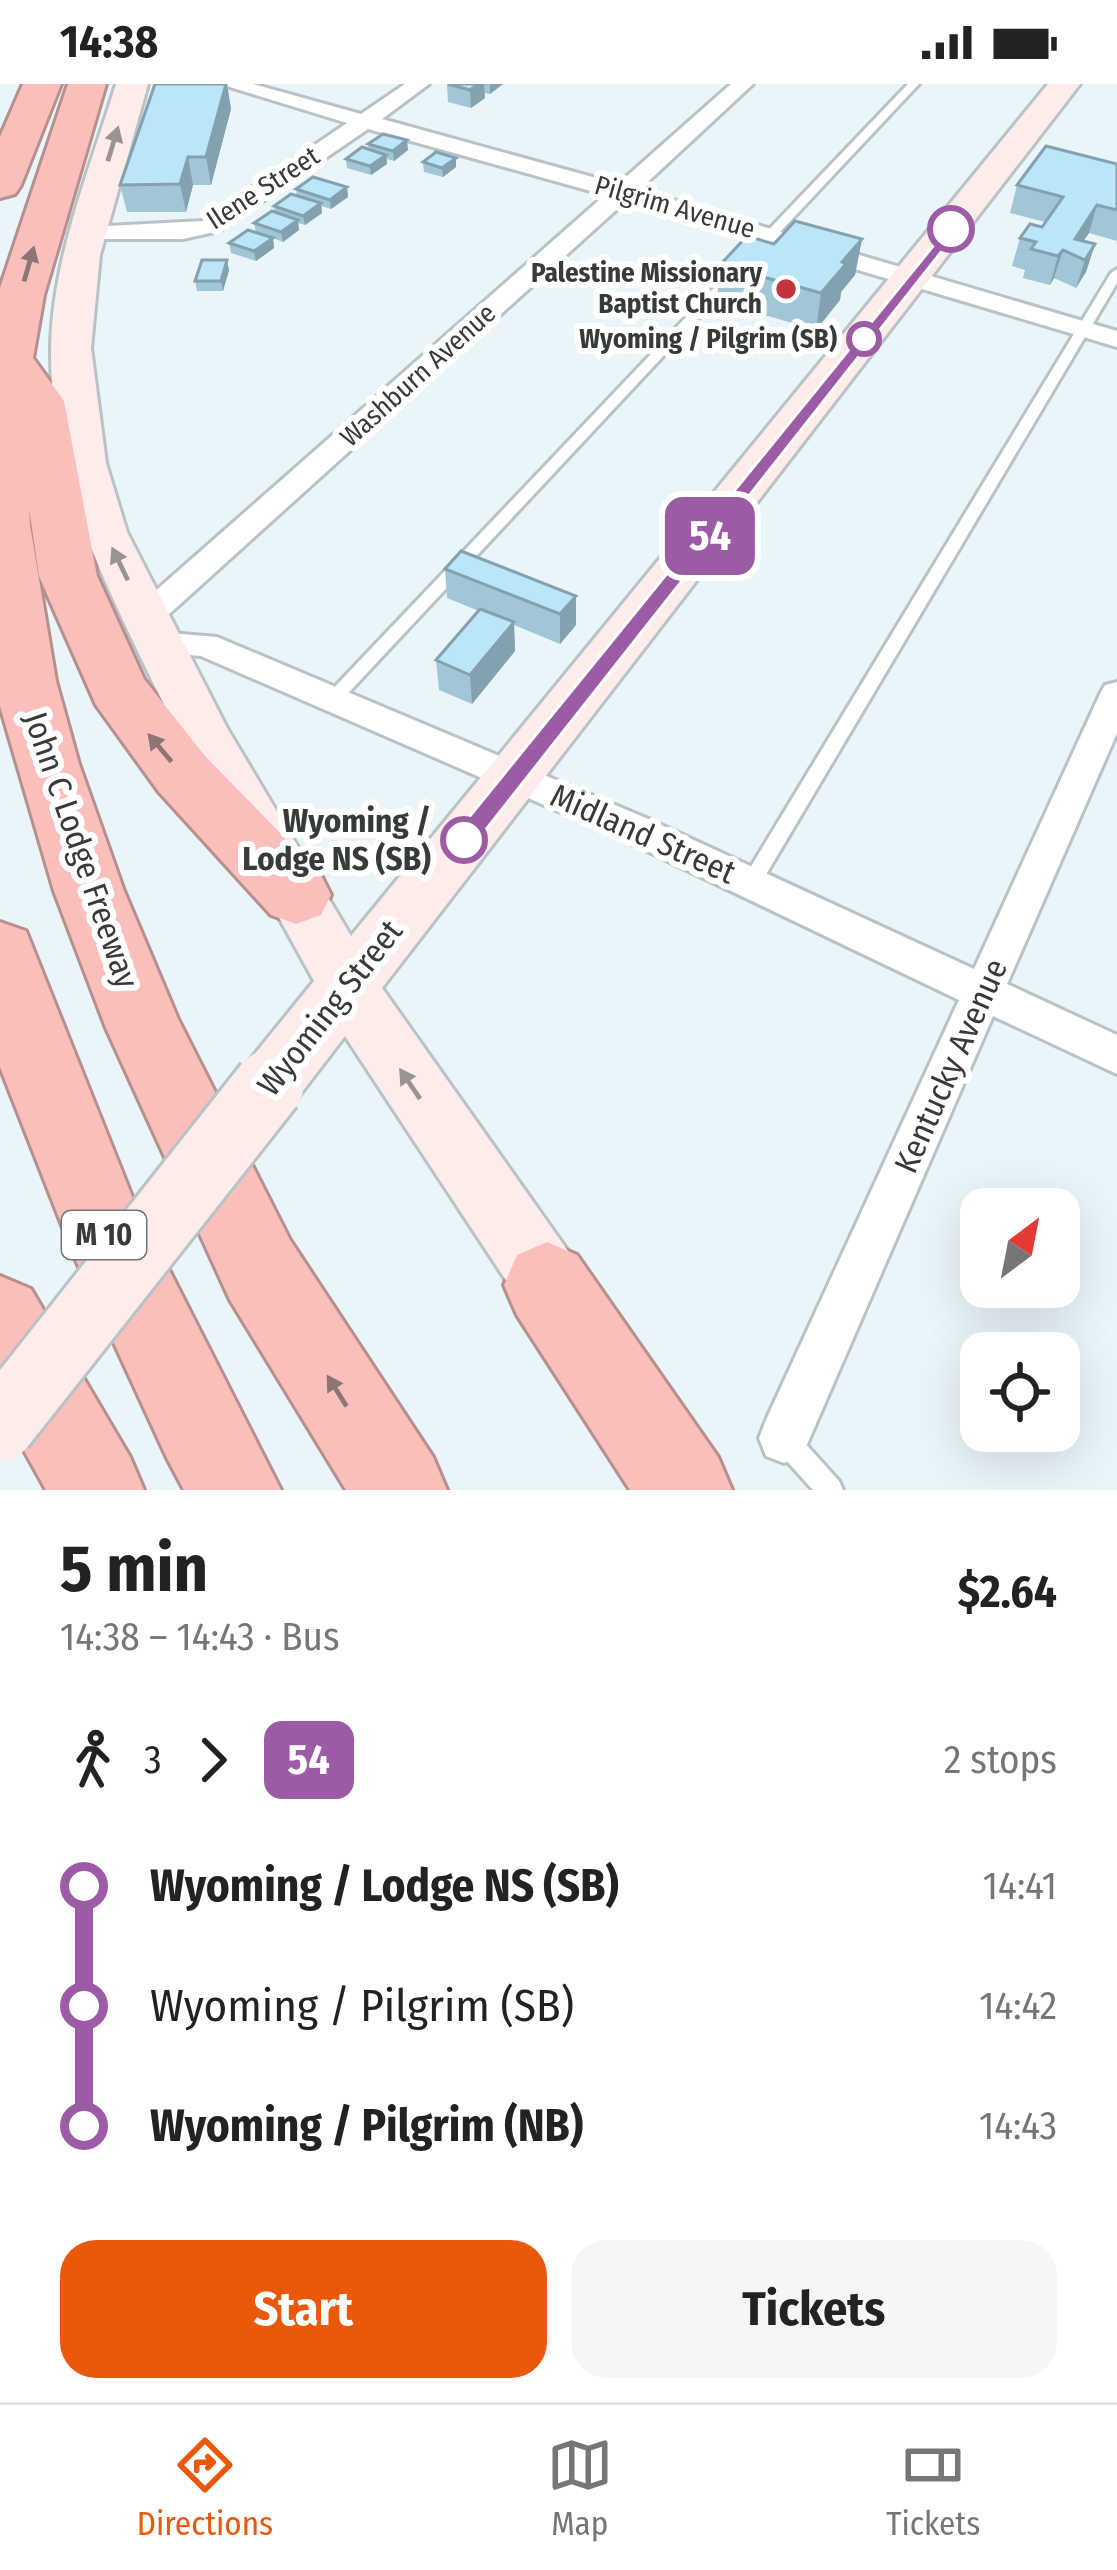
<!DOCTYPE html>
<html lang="en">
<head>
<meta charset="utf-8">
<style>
  body { margin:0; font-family:"Fira Sans Condensed",sans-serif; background:#f6f6f6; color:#222; height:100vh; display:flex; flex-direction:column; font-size:45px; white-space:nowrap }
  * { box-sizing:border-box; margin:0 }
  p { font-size:39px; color:#767676 }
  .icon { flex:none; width:66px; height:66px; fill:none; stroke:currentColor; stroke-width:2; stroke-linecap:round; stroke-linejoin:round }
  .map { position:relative; height:1406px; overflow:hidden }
  .drawer { display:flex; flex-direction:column; background:#fff; flex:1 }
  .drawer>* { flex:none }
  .badge { padding:0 24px; border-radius:18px; font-size:42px; line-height:78px }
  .needle { width:78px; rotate:32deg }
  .fabs { position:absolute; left:960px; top:1104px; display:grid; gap:24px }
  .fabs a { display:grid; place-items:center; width:120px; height:120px; border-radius:24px; background:#fff; box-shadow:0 12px 48px #0002; font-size:60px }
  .map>.badge { position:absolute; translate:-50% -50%; box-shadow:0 0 0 6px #fff }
  .legs { display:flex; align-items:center; gap:18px; height:132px; padding:0 60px; font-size:39px }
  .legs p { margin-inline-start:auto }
  .summary { display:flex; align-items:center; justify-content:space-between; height:204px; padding:0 60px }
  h1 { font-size:66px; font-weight:700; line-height:90px }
  .primary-button { display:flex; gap:24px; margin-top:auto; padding:24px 60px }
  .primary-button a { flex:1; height:138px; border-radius:36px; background:#ea580c; color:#fff; font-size:48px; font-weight:700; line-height:138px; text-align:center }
  .primary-button a+a { background:#f6f6f6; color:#222 }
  ul { padding:0 60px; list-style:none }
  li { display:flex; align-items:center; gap:42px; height:120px; font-size:45px }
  li i { display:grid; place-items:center; width:18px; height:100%; margin:0 15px; background:currentColor }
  li i::after { content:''; width:30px; height:30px; margin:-15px; border:9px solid; border-radius:50%; background:#fff }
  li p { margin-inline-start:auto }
  li:first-child i { background:linear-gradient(#0000 50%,currentColor 0) }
  li:last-child i { background:linear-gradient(currentColor 50%,#0000 0) }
  .status { display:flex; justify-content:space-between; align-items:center; height:84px; padding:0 60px; background:#fff; direction:ltr }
  .status svg { height:33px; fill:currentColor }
  .tab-bar { display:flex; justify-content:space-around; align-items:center; height:168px; border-top:3px solid #e0e0e0; background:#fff; font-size:33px; color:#767676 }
  .tab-bar a { display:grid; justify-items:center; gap:6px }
  .tab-bar .on { color:#ea580c }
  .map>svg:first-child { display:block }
</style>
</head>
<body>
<div class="status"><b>14:38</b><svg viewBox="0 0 49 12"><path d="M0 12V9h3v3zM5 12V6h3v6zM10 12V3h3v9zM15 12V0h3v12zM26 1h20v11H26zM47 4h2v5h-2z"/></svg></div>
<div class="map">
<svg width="1117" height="1406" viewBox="0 0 1117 1406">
  <rect width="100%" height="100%" fill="#eaf5f9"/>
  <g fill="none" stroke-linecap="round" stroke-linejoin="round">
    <defs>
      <path id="lane" d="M908,0h11l-155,165h-8v-6z
        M1117,185v14l-359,605 -7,3 -7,-3 -3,-5 3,-5 367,-605z
        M729,188l10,3 -400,428h-12l-3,-4 3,-4z
        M785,1343l9,4 45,50 4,9h-30l-37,-41 -4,-9 4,-9z"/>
      <path id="street" d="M220,0h33l108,30 44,-30h24l-47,35 236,65 113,-100h22l-114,106 478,141v16l-491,-146 -469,424h-22l-5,-8 5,-8 470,-414 -237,-66 -149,102 -36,8h-103v-10l8,-2 115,-6 144,-98z
        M159,548l58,5 429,181 328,151 126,-275 5,-9 12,-3v51l-110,251 110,51v39l-124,-58 -191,440 -18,7 -18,-7 -7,-18 7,-18 193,-420 -339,-162 -419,-182 -54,-4 -4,-8 4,-8z"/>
      <path id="secondary" d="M116,0h32l-48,171 -9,93 15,115 21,69 100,196 124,208 697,-852h32l-698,904 210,297 11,25 -11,25 -25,11 -25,-11 -197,-299 -53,69 -23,9 -23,-9 -9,-20 9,-20 68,-84c-58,-106 -119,-211 -172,-321 -50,-105 -92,-191 -91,-311 1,-90 39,-180 65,-265z"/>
      <path id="highway" d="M23,0h38l-40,101 -6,9 -15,4v-61z
        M68,0h38l-62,211 -11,63 31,43 33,175 47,103 61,77 116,119 10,20 -10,20 -25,9 -25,-9 -112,-123 -63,-87 -57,-129 -10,-68 1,17 26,156 23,83 45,127 54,128 112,221 143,217 14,33h-101l-116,-190 -124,-272 -52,-137 -54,-185v-418z
        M0,838l26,9 107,268 148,291h-97l-17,-32 -93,-202 -74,-189z
        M547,1158l30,13 141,202 14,33h-102l-113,-175 -13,-30 13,-30z
        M0,1192l31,13 99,168 14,33h-98l-46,-83z"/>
    </defs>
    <use href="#lane" stroke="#b9c3c7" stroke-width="6"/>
    <use href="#street" stroke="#b9c3c7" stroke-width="6"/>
    <use href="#secondary" stroke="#b9c3c7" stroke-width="6"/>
    <use href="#highway" stroke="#b5908e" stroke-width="6"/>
    <use href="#lane" fill="#fff" fill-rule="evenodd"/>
    <use href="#street" fill="#fff" fill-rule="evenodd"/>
    <use href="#secondary" fill="#feeceb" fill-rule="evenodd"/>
    <use href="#highway" fill="#fabebb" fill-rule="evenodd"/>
    <defs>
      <path id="secondary-bridge" d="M0,1342l269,-341"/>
    </defs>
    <use href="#secondary-bridge" stroke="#b9c3c7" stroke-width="75" stroke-linecap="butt"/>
    <use href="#secondary-bridge" stroke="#feeceb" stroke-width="69"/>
  </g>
  <path fill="#a1c6d5" d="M227,0l4,25 -20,76h-18l-7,27h-59l-7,-27z
    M447,0h56l-13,10 -6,-1 1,5 -14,10 -23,-6z
    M368,60l40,6 -14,11 -7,-2v5l-16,11 -24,-7 -1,-9 23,-10z
    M456,74v9l-13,10 -19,-5 -1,-10z
    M1117,80v77l-28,-8 -6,8 12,3 -9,28 -10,16 -22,-10 -4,7 -27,-7 2,-8 -13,-4 8,-28 22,-11 3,-5 -35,-9 7,-28z
    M347,103l1,10 -17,12 -10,-3 1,7 -17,12 -7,-2 1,7 -16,12 -10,-4 1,10 -18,13 -25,-8 -2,-10 27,-11 -2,-9 21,-11 -1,-6 23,-10 -1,-7z
    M862,155l-7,36 -14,17 -1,8 -24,30 -99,-29 3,-36 54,-21z
    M229,186l-6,21h-26l-2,-10z
    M445,485l131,27v29l-16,19 -46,-19 1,26 -43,53 -33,-14 -3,-30 43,-49 -32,-13z"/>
  <path fill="#83a1ae" d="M227,0l4,25 -20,76 -5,-28z
    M478,0h6l1,14 -14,10 -1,-18z
    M490,0h13l-13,10z
    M407,56l1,10 -14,11 -1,-10z
    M386,71l1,9 -16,11 -1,-9z
    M188,73l5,28 -7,27 -6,-28z
    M456,74v9l-13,10 -1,-9z
    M347,103l1,10 -17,12 -1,-9z
    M321,119l1,10 -17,12 -2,-9z
    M1097,121l-8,28 -15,22 1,-16z
    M298,136l1,10 -16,12 -2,-10z
    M273,154l1,10 -18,13 -2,-10z
    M862,155l-7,36 -14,17 -1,8 -24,30 5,-37 21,-31z
    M1095,160l-9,28 -10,16 9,-28z
    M1063,166l-9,28 -4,7 8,-29z
    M227,176l2,10 -6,21 -2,-10z
    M576,512v29l-16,19v-30z
    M514,538l1,29 -43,53 -2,-29z"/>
  <path fill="#bbe6f8" stroke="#83a1ae" stroke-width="3" d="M155,0h71l-20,73h-18l-8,27 -60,1z
    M448,0h30l-8,6z
    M383,50l24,6 -14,11 -25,-7z
    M1046,62l71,18v46l-20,-5 -22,34 20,5 -10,16 -22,-10 -5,6 -27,-7 5,-7 -16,-4 10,-14 12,3 21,-30 -46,-12z
    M362,63l24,8 -16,11 -24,-7z
    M436,68l20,6 -14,10 -19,-6z
    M313,93l34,10 -17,13 -34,-11z
    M291,110l30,9 -18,13 -29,-10z
    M272,127l26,9 -17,12 -27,-9z
    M795,137l67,18 -20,23 4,2 -25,29 -101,-28 27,-29 27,8z
    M248,146l25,8 -19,13 -25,-8z
    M202,176h25l-6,21h-26z
    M461,467l115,45 -16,18 -115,-45z
    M480,525l34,13 -44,53 -34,-15z"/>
  <defs><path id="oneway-solid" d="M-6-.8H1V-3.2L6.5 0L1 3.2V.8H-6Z" transform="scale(3)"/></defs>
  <g fill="#9a9393">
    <use href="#oneway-solid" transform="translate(113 60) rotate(-73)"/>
    <use href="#oneway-solid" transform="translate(120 480) rotate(-116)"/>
    <use href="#oneway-solid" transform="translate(410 1000) rotate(-124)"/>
  </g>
  <g fill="#8e7575">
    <use href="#oneway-solid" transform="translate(29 180) rotate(-74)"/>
    <use href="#oneway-solid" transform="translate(160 664) rotate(-130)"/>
    <use href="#oneway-solid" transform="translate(337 1307) rotate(-122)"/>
  </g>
  <path fill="#9b5ba5" stroke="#fff" stroke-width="3" d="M951,140l6,1v7l-484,614h-17v-13z"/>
  <g fill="#fff" stroke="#9b5ba5" stroke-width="6">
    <circle cx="951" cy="145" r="21"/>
    <circle cx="864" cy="255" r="15"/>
    <circle cx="464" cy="756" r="21"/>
  </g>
  <circle fill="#c3333d" stroke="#fff" stroke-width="4.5" cx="786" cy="205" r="12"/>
  <g text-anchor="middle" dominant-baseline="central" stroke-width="12" stroke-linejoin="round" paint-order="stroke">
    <g font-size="27" fill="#363a3b" stroke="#fff">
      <text transform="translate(263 104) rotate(-33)">Ilene Street</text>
      <text transform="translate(675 123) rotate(16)">Pilgrim Avenue</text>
      <text transform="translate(418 291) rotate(-42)">Washburn Avenue</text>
    </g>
    <g font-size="27" font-weight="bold" fill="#363a3b" stroke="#fff" text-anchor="end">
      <text x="762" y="189">Palestine Missionary<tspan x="762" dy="31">Baptist Church</tspan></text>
    </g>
    <g font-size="27" font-weight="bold" fill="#363a3b" stroke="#fff" text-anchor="end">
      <text x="837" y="255">Wyoming / Pilgrim (SB)</text>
    </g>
    <rect fill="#fff" stroke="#727576" stroke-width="3" x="62" y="1127" width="84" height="48" rx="9"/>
    <g font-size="30" font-weight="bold" fill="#363a3b">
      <text x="104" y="1151">M 10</text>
    </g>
    <g font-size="33" font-weight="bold" fill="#363a3b" stroke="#fff" text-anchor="end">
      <text x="431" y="737">Wyoming /<tspan x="431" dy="38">Lodge NS (SB)</tspan></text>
    </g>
    <g font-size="33" fill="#363a3b" stroke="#fff">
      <text transform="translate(643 750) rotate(24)">Midland Street</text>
      <text transform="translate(81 766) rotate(71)">John C Lodge Freeway</text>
      <text transform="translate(330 924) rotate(-52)">Wyoming Street</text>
      <text transform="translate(951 982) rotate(-66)">Kentucky Avenue</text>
    </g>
  </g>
</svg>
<div class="fabs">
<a><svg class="needle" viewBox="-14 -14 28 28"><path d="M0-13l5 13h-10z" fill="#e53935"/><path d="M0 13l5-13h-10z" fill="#767676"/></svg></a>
<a><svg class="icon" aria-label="locate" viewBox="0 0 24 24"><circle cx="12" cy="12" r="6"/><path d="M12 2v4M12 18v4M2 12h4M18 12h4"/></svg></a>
</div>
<b class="badge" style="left:710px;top:452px;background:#9b5ba5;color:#fff">54</b>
</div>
<section class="drawer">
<div class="summary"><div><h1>5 min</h1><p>14:38 – 14:43 · Bus</p></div><b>$2.64</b></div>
<div class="legs"><svg class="icon" aria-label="walk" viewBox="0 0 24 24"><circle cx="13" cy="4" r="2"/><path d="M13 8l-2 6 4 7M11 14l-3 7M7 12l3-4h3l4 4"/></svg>3<svg class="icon" aria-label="forward" viewBox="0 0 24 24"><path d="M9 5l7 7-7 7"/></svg><b class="badge" style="background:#9b5ba5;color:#fff">54</b><p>2 stops</p></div>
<ul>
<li><i style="color:#9b5ba5"></i><b>Wyoming / Lodge NS (SB)</b><p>14:41</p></li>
<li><i style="color:#9b5ba5"></i><span>Wyoming / Pilgrim (SB)</span><p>14:42</p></li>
<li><i style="color:#9b5ba5"></i><b>Wyoming / Pilgrim (NB)</b><p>14:43</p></li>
</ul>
<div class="primary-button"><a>Start</a><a>Tickets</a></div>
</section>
<nav class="tab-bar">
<a class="on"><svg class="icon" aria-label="directions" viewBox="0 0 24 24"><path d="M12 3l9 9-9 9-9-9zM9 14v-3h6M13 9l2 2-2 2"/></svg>Directions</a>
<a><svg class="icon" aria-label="map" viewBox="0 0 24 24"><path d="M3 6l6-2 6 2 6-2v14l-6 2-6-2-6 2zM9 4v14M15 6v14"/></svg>Map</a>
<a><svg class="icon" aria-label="tickets" viewBox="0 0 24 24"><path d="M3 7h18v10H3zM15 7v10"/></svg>Tickets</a>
</nav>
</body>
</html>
